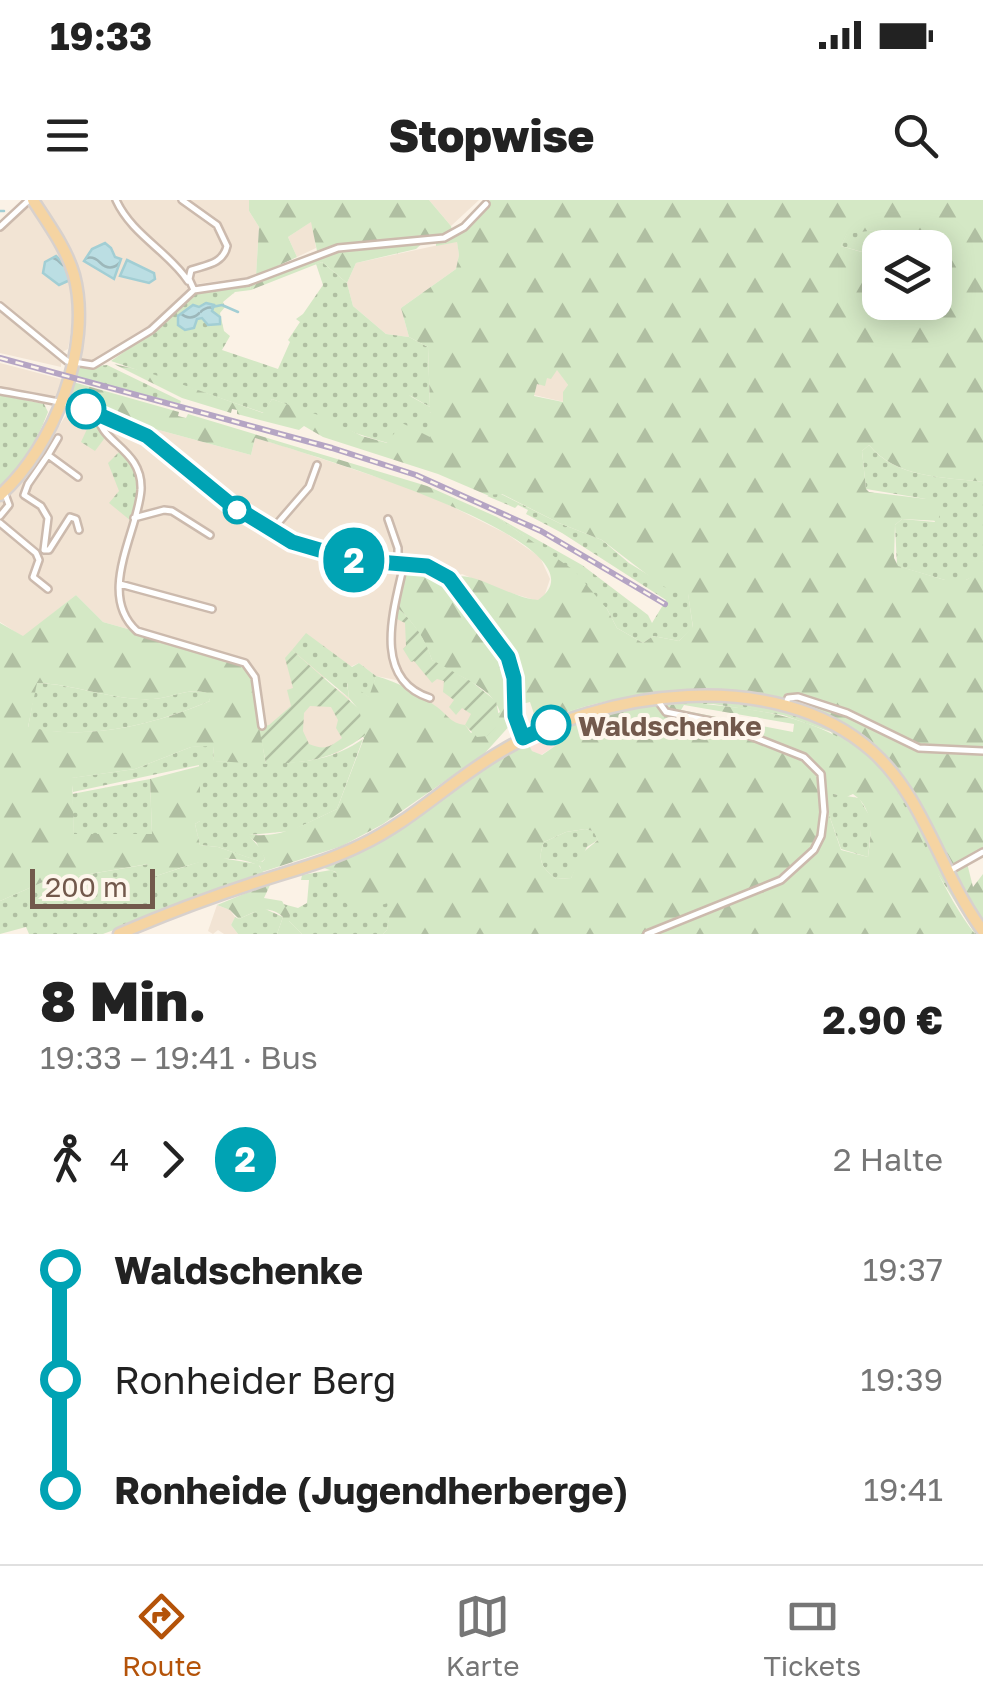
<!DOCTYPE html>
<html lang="de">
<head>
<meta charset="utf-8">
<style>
  body { margin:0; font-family:"Golos Text",sans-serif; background:#f6f6f6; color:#222; height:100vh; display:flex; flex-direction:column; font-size:38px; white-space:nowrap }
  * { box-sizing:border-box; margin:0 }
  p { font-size:32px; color:#767676 }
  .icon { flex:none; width:55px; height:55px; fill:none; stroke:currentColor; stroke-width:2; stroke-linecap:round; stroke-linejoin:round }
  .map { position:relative; height:734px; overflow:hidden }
  .sheet { display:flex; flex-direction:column; background:#fff; flex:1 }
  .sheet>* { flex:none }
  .badge { padding:0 20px; border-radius:32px; font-size:35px; line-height:65px }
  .fabs { position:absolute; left:862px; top:30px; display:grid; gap:20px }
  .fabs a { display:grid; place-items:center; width:90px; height:90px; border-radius:20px; background:#fff; box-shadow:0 5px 25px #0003; font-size:50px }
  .scale { position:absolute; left:30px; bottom:25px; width:125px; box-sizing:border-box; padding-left:10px; border:5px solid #72594c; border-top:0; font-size:28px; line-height:35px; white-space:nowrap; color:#72594c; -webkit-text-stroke:8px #fef6ec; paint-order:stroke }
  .map>.badge { position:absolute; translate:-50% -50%; box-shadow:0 0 0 5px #fff }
  .legs { display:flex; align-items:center; gap:15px; height:110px; padding:0 40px; font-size:32px }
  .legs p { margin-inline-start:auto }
  .headline { display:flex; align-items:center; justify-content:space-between; height:170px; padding:0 40px }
  h1 { font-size:55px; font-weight:800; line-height:75px }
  ul { padding:0 40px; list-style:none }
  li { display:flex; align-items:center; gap:35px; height:110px; font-size:38px }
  li i { display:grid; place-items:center; width:15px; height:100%; margin:0 12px; background:currentColor }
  li i::after { content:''; width:25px; height:25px; margin:-12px; border:8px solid; border-radius:50%; background:#fff }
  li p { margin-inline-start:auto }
  li:first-child i { background:linear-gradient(#0000 50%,currentColor 0) }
  li:last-child i { background:linear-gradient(currentColor 50%,#0000 0) }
  .status { display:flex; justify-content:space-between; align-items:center; height:70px; padding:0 50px; background:#fff; direction:ltr }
  .status svg { height:28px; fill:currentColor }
  header { display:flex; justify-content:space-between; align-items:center; height:130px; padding:0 40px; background:#fff; font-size:45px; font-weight:800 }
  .tab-bar { display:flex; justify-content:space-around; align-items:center; height:140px; border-top:2px solid #e0e0e0; background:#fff; font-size:28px; color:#767676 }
  .tab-bar a { display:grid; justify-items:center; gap:5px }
  .tab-bar .active { color:#b45309 }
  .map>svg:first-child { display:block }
</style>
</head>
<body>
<div class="status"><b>19:33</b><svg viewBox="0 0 49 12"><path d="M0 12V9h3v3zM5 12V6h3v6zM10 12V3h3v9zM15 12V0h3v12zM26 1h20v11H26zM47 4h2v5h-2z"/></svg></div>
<header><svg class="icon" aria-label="menu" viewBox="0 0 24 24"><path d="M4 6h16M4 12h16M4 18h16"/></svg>Stopwise<svg class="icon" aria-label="search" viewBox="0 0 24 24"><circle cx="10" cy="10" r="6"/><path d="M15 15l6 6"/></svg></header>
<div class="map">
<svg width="983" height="734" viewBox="0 0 983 734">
  <defs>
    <pattern id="grass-dots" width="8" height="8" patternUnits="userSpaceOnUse" patternTransform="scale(2.5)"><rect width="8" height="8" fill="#d4e8c5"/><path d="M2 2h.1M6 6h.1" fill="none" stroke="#b0bfa2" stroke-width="1.8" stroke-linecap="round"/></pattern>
    <pattern id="forest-firs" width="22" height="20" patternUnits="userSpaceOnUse" patternTransform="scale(2.5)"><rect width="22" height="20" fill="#d4e8c5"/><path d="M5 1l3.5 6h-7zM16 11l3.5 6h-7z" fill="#b0bfa2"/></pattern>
    <pattern id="garden-furrows" width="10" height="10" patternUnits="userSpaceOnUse" patternTransform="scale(2.5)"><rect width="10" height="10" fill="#d4e8c5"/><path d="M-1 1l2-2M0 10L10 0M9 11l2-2" fill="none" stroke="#b0bfa2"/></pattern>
    <pattern id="water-waves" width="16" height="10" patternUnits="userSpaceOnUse" patternTransform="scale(2.5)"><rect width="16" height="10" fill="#bbdee3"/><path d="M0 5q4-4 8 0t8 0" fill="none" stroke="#9cb7ba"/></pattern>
  </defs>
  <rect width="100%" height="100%" fill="#fbf2e6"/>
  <path fill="#f2e4d4" d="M38,0h211v11l10,16 -3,49 -59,8 -57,50 -29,19 -17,8 -12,1 -4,-5 2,-72z
    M429,0h50l-28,26z
    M28,4l35,48 11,35v26l-6,36 -6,3 -1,15 -61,-14v-123z
    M312,21l4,27 -19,9 -9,-20z
    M457,41l2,14 -3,14 -55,39 8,29 -23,-3 -33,-28 -6,-23 9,-20z
    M0,163l61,16 3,3 -6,15 -58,-9z
    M557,169l11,16 -4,17 -30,-7 3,-11z
    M68,212l25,3 33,12 7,-4 118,32 4,-17 28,8 142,47 82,41 33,23 10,22 -6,18 -6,4 -38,-11 -38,-16 -10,3 -25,-13 -26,-3 -8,45 94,130 -33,-12 -19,-18 -11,-5 -28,-21 -20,-4 -17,-13 -36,16 26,19 12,40 -24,15 -71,11 -13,-83 -19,-22 -131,-37 -27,-27 -53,42 -23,-15v-123l35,-35z
    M217,705l13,5 5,7 -4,8 7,9h-14l-6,-4 -5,4 -5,-3z"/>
  <path fill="#fae3da" d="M554,530l4,14 -17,11 -9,-4 -4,-8z"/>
  <path fill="url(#grass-dots)" d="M875,30l10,14 -19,9 -25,-7 6,-13z
    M322,62l25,21 6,23 33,28 23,3 19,10 2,60 -21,-12 22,18v25l-29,-14 -14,19c-40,-10 -77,-30 -116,-44l-8,14 -153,-52 43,-30 43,-39 53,-9 1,7 -16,2 -12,10 2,5 -5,6 4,18 6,5 -8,14 56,19 12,-27 -2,-2 12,-18 -4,-3 7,-5 20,-29 -7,-21z
    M107,165l74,36 -1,3 -105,-28 2,-8z
    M0,195l44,9 4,8c-12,30 -23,53 -48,74z
    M86,218l10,4 11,13 -12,16 -14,-9 7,-15z
    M869,245c26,33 75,32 114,37v79l-11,16 -6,3h-21l-48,-14 -2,-41 7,-6 33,3 -9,-23 -60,-10 -4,-38z
    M122,249c19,24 19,43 9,72l-22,-18 10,-12 -11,-28z
    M492,293l9,1 58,29 43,17 27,23 39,24 20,6 5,35 -14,13 -26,-5 -10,7 -26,-15 -10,-19 -83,-73 -27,-19 85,48 66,50 4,8 14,-23 -104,-67 -36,-19 2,-4 -10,-5 -3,3 -28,-12z
    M306,433l46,34 7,-4 17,13 -6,22 -23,-15 2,15 -57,-48z
    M36,483c40,1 77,18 117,16 18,-1 37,-12 55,-6l2,8c-58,24 -119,39 -182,27z
    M644,495l-90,25 -26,12 -8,-6 6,-5 5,5 44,-17z
    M664,501c84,0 176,6 230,79 20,27 32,59 47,88 12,23 26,44 40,66h-6l-37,-60 -107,-142 -48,-17 -70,-11h-50z
    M363,539l-26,70 -46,22 -43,4 13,14 4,10 -4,3 -43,-15 -18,-2 -5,-21 5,-3 -1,-56 -126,27 -2,-14 64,-9 56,-22 22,-2 1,16c54,0 102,11 149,-22z
    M150,579l2,56h-78l-2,-41z
    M827,593l32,5 13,22 -4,37 -27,-8 -14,-40z
    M585,629l9,2 4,9 -11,7 -16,31 -15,1c-15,-12 -19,-19 -12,-37l22,-10z
    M221,658l37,6 6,10 -161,60h-74l-3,-7 -26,7v-33l43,-19 106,-18 4,13 55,-18z
    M331,670l61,32 -5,28 -4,4h-81l-14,-14 2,-5 -7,-11 15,4 9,-5 2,-23h-8l1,-5z
    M263,708l20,9 -6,17h-39l-7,-9 4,-8 4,2z"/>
  <path fill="url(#forest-firs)" fill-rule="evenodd" d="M249,0h180l22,26 1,5 -24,7 -12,11 -60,14 -9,20 -25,-21 -71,28 -1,-7 67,-32 -6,-29 -23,15 9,20 -41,19 3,-49 -10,-16z
    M490,0h493v282c-40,-5 -87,-4 -114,-37l-7,6 4,38 3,3 58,7 13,12v10l-38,-2 -7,6 -1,33 4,8 47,14h21l5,-3 2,-11 10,-5v289l-17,9 7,28 10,-13v47c-45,-63 -61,-151 -130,-193 -13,-8 -29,-13 -44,-19l-8,-15 -15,-1 -4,7c-84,-13 -166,-10 -245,23l-7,-21 -8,2c-9,-15 -5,-32 -12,-47 -8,-19 -43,-64 -58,-80 22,-7 60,22 86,23 83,-57 -253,-153 -283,-162l-4,17 -118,-32 -32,-14 -25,-6 -4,-4 1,-17 106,30 -1,4 8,2 2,-4 239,72 70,31 78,54 32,38 10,19 26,15 10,-7 26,5 14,-14 -5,-33 -26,-8 -60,-46 -43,-17 -57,-29 -15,1 -49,-21 -115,-37 -19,-11 -5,4 -62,-16v-4l-5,-1 -1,4 -49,-15 -68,-34 30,7 119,42 9,-14 52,18 38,19 25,7 15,-20 28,14 1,-24 -24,-12 1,-6 22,12 -2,-60 -19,-10 -8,-29 55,-39 3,-14 -2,-13 -21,4v-4c23,-6 42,-21 54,-42zM875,30l9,13 -19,10 -24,-7 6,-12zM880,48h55v54h-55zM557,170l11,15 -5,7v10l-29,-6 3,-12 8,2 2,-8 4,1z
    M405,366l28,5 20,15 47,63 11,29 1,45 -28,31 -101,70 -41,22 -80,26 -2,-6c-37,-17 -72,0 -107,11l-5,-13 -105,18 -43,19v-278l23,13 53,-41 27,27 131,37c31,19 24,72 32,105l-52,-3 -1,-15 -22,1 -56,22 -63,9 2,56h78l-2,-55 50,-13v55l-5,3 5,21 18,2 44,15 3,-3 -9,-17 -12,-9c33,9 64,-11 93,-24l27,-71 -3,-2 -2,-26 -10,-12 -2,-17 22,16 7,-21c22,6 42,17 61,31 11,8 13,16 28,18l6,8 29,-21c-8,-27 -46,-36 -68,-52 -6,-19 -20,-41 -36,-53zM37,483c39,1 76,18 116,16 18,-1 37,-12 54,-6l3,8c-58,24 -120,40 -182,26z
    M691,503c80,6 166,19 209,95 26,45 43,95 75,136h-592l4,-4 4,-28 -35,11 -14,-14 -6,-27 -15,-5c81,-27 133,-86 207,-124l4,8 10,4 16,-11 -4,-14 77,-22zM684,505l110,19 -1,8 -107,-21 -5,-1zM827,594h9l6,5 11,-5c22,15 18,41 15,63l-27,-7 -14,-41zM585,629l8,2 5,9 -17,14 -10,24 -15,1c-15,-12 -19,-19 -12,-37l22,-10z
    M271,683l-7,15 18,3 8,14 -1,6 13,13h-25l6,-17c-14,-14 -29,-5 -44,2l-9,-9 -13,-5z"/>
  <path fill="url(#garden-furrows)" fill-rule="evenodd" d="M396,407c17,13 30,33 36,53l40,22 24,19 4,21 -13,14 -10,1 -12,-12 6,-11 -9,-6 -6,7 -7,-8 5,-7 -11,-8 1,-11 -7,-2 -5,4 -18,-22 -3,1 -8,-13 3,-3 -1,-23 -10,-5z
    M292,450l67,59 6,26c-33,25 -57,28 -99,29l-7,-37 10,-2 22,-19 -4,-16 6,-2 -8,-30zM310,506l21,1 7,13 -2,8 6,10c-13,10 -18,12 -33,6l-6,-13 1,-18z"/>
  <path fill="url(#water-waves)" stroke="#a2ced4" stroke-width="2.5" d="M105,43l6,5 4,9 6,2 -7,20 -30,-18 8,-12z
    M56,56l8,8 6,16 -11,5 -16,-12 2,-11z
    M127,60l27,13 1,6 -6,4 -29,-7z
    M206,103l8,2 -2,6 8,6v7l-12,1 -6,-7 -5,1 -3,9 -9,2 -7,-5v-9l15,-11 6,2z"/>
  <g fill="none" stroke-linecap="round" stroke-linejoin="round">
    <path stroke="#a2ced4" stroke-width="2.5" d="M0,11h4
      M212,107l10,-2 16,7"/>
    <defs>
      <path id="street" d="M116,0c16,35 52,51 72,81
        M182,0l35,25 10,21c-4,18 -21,19 -36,24l-2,9 5,11
        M0,27l29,-27
        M0,106l67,55 26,4 58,-35 43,-40 54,-8 90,-34 106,-10 20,-11 22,-23
        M0,191c48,9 104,15 145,44 51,35 90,83 148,107 19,8 39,14 59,18 33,6 77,-5 102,23 17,19 54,65 59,88 5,24 -1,45 10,68
        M98,213c0,30 45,35 43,77 -3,42 -45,104 -4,141l108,32 10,14 7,49
        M48,255l10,-17
        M78,277l-30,-22 -20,29 -4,11 17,11 7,12 -4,32h5l21,-33 6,2 3,11
        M0,316l9,-11 -4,-11
        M134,318l30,-8 8,1 38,24
        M388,319l10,29v16
        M0,323l36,30 3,7 -6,17 15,12
        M271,331l38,-44 8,-22
        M404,364c-10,45 -33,115 26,134
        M120,384l92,25
        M786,504l2,-6 10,-1 49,16 72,35 64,3
        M949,671l34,-19
        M647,734l134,-54 33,-30 7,-14 3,-24 -3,-38 -17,-17 -89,-35 -49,-10 -8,-11"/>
      <path id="primary" d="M0,295c54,-48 93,-148 74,-220 -8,-28 -26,-51 -41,-75
        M119,734c44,-19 89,-36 135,-51 36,-12 73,-21 107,-38 51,-24 91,-65 139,-93 102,-62 275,-87 372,-1 53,47 69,124 111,180"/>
    </defs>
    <use href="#street" stroke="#ccbaad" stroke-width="10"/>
    <use href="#primary" stroke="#d8d1cd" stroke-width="15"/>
    <use href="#street" stroke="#fff" stroke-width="5"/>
    <use href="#primary" stroke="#f5d4a2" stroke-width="10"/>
    <defs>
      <path id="rail" d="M0,158l332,90 84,27 125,56 124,73"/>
    </defs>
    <use href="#rail" stroke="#b5a5c4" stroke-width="6"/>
    <use href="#rail" stroke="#fef6ec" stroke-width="2.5" stroke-dasharray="8" stroke-linecap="butt"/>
  </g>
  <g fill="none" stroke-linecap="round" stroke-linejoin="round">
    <defs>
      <path id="line-1" d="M86,209l61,27 83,68 62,38 62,18 73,6 22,12 59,79 6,21 1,38 8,22 28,-13"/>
    </defs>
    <use href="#line-1" stroke="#fff" stroke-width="22"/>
    <use href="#line-1" stroke="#00a3b4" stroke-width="15"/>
  </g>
  <g fill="#fff" stroke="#00a3b4" stroke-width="5">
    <circle cx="86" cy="209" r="18"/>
    <circle cx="237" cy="310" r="12"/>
    <circle cx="551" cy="525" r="18"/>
  </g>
  <g text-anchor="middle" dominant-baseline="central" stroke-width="8" stroke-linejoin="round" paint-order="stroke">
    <g font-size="28" font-weight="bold" fill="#72594c" stroke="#fef6ec" text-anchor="start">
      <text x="578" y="525">Waldschenke</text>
    </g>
  </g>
</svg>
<div class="fabs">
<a><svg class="icon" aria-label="layers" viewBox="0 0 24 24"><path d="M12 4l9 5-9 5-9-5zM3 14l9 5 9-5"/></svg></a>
</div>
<div class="scale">200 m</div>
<b class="badge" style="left:354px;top:360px;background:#00a3b4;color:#fff">2</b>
</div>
<section class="sheet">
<div class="headline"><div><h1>8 Min.</h1><p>19:33 – 19:41 · Bus</p></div><b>2.90 €</b></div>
<div class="legs"><svg class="icon" aria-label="walk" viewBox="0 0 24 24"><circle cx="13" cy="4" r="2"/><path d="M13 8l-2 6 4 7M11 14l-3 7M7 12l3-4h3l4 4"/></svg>4<svg class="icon" aria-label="forward" viewBox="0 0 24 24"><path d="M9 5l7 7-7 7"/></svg><b class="badge" style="background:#00a3b4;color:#fff">2</b><p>2 Halte</p></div>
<ul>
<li><i style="color:#00a3b4"></i><b>Waldschenke</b><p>19:37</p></li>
<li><i style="color:#00a3b4"></i><span>Ronheider Berg</span><p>19:39</p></li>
<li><i style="color:#00a3b4"></i><b>Ronheide (Jugendherberge)</b><p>19:41</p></li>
</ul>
</section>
<nav class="tab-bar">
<a class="active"><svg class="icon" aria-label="directions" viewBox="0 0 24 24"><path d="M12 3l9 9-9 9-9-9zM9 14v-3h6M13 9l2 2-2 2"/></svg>Route</a>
<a><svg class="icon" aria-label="map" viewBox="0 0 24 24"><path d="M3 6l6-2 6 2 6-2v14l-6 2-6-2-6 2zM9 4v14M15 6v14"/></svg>Karte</a>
<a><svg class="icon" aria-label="tickets" viewBox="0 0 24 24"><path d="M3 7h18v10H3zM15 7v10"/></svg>Tickets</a>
</nav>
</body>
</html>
